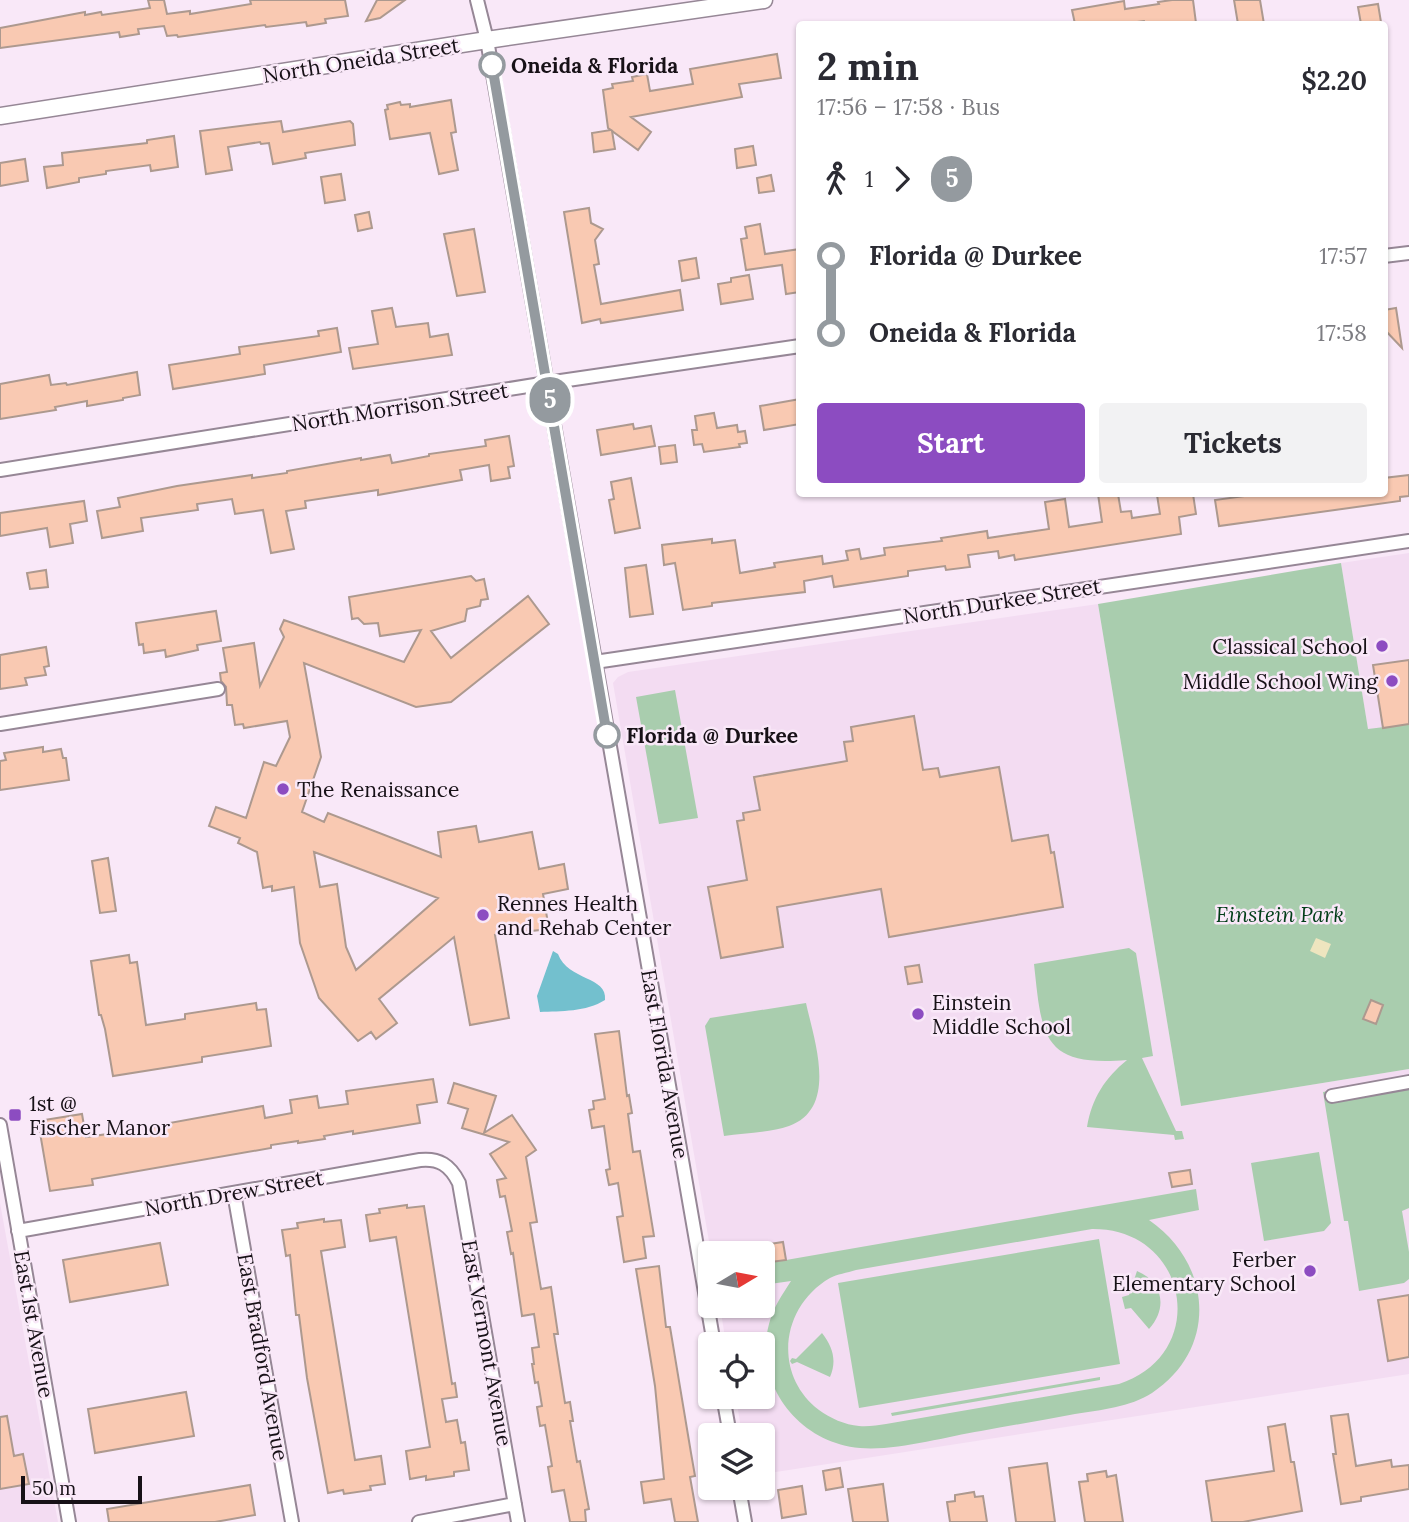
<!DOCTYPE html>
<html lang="en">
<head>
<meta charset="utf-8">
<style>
  body { margin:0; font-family:Lora,serif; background:#f2f2f3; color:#2b2b33; height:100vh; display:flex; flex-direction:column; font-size:26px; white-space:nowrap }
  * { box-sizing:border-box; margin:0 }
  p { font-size:23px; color:#7c7c81 }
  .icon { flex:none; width:38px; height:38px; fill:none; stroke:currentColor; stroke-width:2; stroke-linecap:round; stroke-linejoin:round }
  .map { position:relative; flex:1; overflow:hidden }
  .sheet { position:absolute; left:796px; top:21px; width:592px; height:476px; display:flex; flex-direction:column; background:#fff; border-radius:7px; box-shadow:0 2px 5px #0004 }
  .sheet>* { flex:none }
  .badge { padding:0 14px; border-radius:23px; font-size:24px; line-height:46px }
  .needle { width:46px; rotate:80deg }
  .fabs { position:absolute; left:698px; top:1241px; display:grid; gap:14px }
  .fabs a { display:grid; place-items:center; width:77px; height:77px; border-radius:7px; background:#fff; box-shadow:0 2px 5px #0004; font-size:35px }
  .scale { position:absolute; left:21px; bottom:18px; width:121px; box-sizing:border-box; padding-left:7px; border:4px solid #171117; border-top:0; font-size:19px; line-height:24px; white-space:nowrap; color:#171117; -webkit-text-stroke:5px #f9e8f8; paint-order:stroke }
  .map>.badge { position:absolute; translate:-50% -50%; box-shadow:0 0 0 4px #fff }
  .legs { display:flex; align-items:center; gap:10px; height:77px; padding:0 21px; font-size:23px }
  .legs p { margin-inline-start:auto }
  .overview { display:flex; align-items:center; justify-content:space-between; height:119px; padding:0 21px }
  h1 { font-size:38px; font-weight:800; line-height:52px }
  .primary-button { display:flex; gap:14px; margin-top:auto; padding:14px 21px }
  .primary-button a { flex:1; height:80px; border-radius:7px; background:#8c4cc1; color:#fff; font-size:28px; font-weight:800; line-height:80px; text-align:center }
  .primary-button a+a { background:#f2f2f3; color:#2b2b33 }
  ul { padding:0 21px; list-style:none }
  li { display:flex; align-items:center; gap:24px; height:77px; font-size:26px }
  li i { display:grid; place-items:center; width:10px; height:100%; margin:0 9px; background:currentColor }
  li i::after { content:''; width:18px; height:18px; margin:-9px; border:5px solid; border-radius:50%; background:#fff }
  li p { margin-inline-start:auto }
  li:first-child i { background:linear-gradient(#0000 50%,currentColor 0) }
  li:last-child i { background:linear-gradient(currentColor 50%,#0000 0) }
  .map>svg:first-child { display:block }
</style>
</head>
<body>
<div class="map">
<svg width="1409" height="1522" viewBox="0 0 1409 1522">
  <rect width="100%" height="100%" fill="#f9e8f8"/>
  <path fill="#f3dcf2" d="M1409,553v292l-41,-115 -27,-167z
    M1098,604l83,502 228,-37v305l-646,100v-39h-21l-6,-38 27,-1v-52h-37l-6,-38h43v-53h-52l-98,-570 5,-6 10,-5z
    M0,1203l58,319h-58z"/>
  <path fill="#a9cdae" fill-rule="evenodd" d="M1341,563l27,166 41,-5v345l-228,37 -83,-502z
    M675,690l23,128 -39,6 -23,-127z
    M1129,948l7,5 17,103 -11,2 34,73h6l2,8 -9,1 -1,-5 -87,-8c5,-29 18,-49 40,-67 -85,7 -85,-23 -93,-96z
    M806,1003c8,37 33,105 -17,123 -20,7 -45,7 -65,10l-19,-110 5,-8z
    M1409,1077v131l-7,3 7,41v27l-5,4 -45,8 -11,-70h-4l-21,-129z
    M1319,1152l12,71 -7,8 -60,10 -13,-78z
    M1196,1189l3,21 -50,10c63,43 70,129 3,173 -22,14 -51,17 -77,21 -31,6 -62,11 -94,17 -37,6 -84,20 -121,17 -61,-5 -107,-64 -91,-124 4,-16 13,-29 22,-43l-28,4v-21zM1092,1229c97,-1 119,125 27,155l-233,40c-8,1 -18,3 -27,2 -14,-1 -29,-8 -40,-16 -46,-35 -39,-103 11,-132 7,-4 17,-5 26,-8z
    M1099,1239l21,125 -261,44 -21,-125z
    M1137,1271c26,11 31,37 12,58l-18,-21 -6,1 -3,-12 7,-2z
    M822,1333c11,14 15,28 8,44l-33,-15 -5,2 -2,-3 2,-3 4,1z
    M1100,1377v3l-208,36 -1,-3z"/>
  <path fill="#eee5bf" d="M1316,938l15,6 -6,14 -15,-7z"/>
  <path fill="#73c0ce" d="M553,951l5,3c10,27 50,22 47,46 -19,12 -44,11 -65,12l-3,-16z"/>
  <path fill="#f9c9b2" stroke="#ad998f" stroke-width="2" fill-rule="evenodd" d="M148,0h16l3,14 23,-3v3l61,-10 -1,-4h95l3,16 -23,3 1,4 -19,3 -1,-4 -40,5 -1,-2 -87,12 -1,-2 -10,1 -3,-10 -26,3 1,5 -19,3 -1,-5 -119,16v-20l85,-16v3l16,-3 1,3 48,-7z
    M377,0h28l-25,18 -14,3z
    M1172,0h21l3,23 -51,1 -1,-3 -22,3h-47l-3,-14 52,-9 1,8 34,-5 -1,-2z
    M1234,0h26l4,24h-26z
    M1378,4l3,18 -20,2 -3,-17z
    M777,54l4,24 -42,6 3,13 -111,20 20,15 -13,18 -26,-19 3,18 -21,3 -2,-19 19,-3 -3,-2 -5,-38 10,-2 -1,-4 21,-3 -1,-4 15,-3 3,17 43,-7 -3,-15z
    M451,100l5,32 -5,1 7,37 -19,4 -9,-41 -40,6 -5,-29 3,-1 -1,-4 13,-3 1,3 9,-1v3z
    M281,121l2,11 67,-11 3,3 2,21 -50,8 1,5 -33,6 -4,-21 -8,1 -1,-2 -32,5 4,23 -26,4 -6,-43z
    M174,136l4,31 -27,4 -1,-6 -44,6v3l-27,4v4l-32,6 -3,-21 19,-2 -1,-12 85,-10v-3z
    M753,146l3,19 -19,3 -2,-19z
    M25,159l3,22 -28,5v-23z
    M341,174l4,26 -20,3 -4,-26z
    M771,175l3,16 -15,2 -2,-15z
    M589,208l2,15 12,6 -8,11 4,24 -5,1 7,39 79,-14 3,20 -82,13 -1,-4 -18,4 -18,-111z
    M369,212l3,16 -14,3 -3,-16z
    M760,224l5,30 35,-5v43l-14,2 -4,-29 -36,5 -5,-31 6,-1 -2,-11z
    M474,229l11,63 -28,4 -13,-62z
    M696,258l3,20 -17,3 -3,-20z
    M749,275l4,24 -32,5 -3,-20 13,-2v-4z
    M392,308l4,19 32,-4 2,14 18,-3 4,21 -99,14 -4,-21 29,-4 -6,-33z
    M1396,308l6,40 -18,-19v-19z
    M337,328l4,24 -77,13 1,9 -92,15 -4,-24 71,-11 -1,-7 80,-11 -1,-5z
    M137,372l3,23 -17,3v2l-36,6v-5l-32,6 1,3 -56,9v-35l49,-9 2,10 15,-2 1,2z
    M800,399v25l-36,6 -4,-24z
    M714,413l3,15 20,-3 1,7 7,-1 2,12 -8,1 1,3 -36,5 -2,-8 -8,1 -2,-15h5l-2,-14z
    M633,424l1,5 17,-3 4,20 -54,9 -4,-25z
    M509,436l5,30 -6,1 2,11 -19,3 -2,-16 -29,5 2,10 -84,15v-5l-73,11 1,7 -20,3 8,38 -23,4 -8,-43 -28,4 -3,-15 -35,5 1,6 -57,8 2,13 -41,7 -5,-27 23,-4 -2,-9 59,-12 75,-11v3l35,-5v-2l74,-13v2l29,-5 2,8 37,-7v-2l57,-8 -1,-6z
    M675,445l2,17 -16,2 -2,-17z
    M1409,475v21l-9,1v4l-181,25 -4,-26 44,-6h8v2l19,-2h98v-16z
    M631,478l9,50 -25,5 -6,-33 5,-1 -3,-17z
    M1098,494h20l3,18 10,-1 1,7 28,-4 -3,-19 36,-1 3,20 -17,3 2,17 -166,26 -1,-5 -15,3 -1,-7 -30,4 2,12 -24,3 -1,-4 -37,5v5l-74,11 -2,-11 -28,5 1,11 -93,11v3l-29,4 -8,-47 -11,2 -2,-20 50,-6v4l23,-3 5,33 35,-6 -1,-4 48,-7 1,8 25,-4 -2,-9 13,-2 2,10 24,-4 -1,-7 58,-7 -1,-3 46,-7 1,7 61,-9 -4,-27 20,-3 4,28 33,-5z
    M84,501l3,20 -17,3 3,19 -23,4 -3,-19 -47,8v-23z
    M646,565l7,49 -23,3 -5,-49z
    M46,570l2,17 -18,2 -3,-16z
    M471,576l5,5 8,-2 4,20 -7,1 -1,6 -13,3 -2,12 -34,10 20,27 77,-62 21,28 -98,78 -35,5 -112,-44 17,94 -19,55 22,10 4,-9 113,44 -3,-25 38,-6 3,16 53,-10 7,37 25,-5 4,25 -25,5 6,35 -54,6 14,83 -39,7 -16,-88 -75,62 18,24 -21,16 -5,-7 -13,9 -39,-43 -19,-55 -6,-56 -22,4v-5l-9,2 -6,-36 -19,-9 2,-5 -31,-12 7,-19 30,11 18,-56 12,4 14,-29 -3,-16 -43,7 -1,-4 -8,1 -3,-20h-5l-1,-18 -5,-6 -1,-8 7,-1 -4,-24 31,-5 6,43 24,-49 -4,-8 4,-9 120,42 17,-32 -41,6 -2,-13 -14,1 -6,-6 -6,1 -3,-22zM314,852l19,7 105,39 -82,72 -10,-23 -9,-63 -17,3z
    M216,611l5,30 -24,4 1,5 -32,7 -1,-7 -21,3 -1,-9 -4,1 -3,-22z
    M46,647l3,19 -5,1 2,8 -21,3 2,7 -27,4v-34z
    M1409,660v64l-26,4 -10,-63z
    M914,716l9,54 15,-2 2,9 59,-10 13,74 36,-6 3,18 3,-1 9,55 -174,30 -8,-48 -104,18 6,40 -62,11 -13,-71 39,-7 -10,-59 7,-1 -1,-7 17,-3 -6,-33 93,-16 -3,-19 9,-1 -2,-14z
    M43,747v5l18,-3 2,9h3l3,22 -69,10v-29l6,-1 -2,-7z
    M108,858l8,53 -16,2 -8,-52z
    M129,955l1,8 7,-1 9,63 39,-6v-5l71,-11 1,7 9,-1 5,37 -69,11v5l-89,14 -8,-47 -4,-14h-2l-8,-54z
    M919,965l3,17 -14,2 -3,-17z
    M1371,1000l12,5 -7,19 -13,-5z
    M619,1031l8,65 2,-1 3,18 -4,1 5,38 7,-1 14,85 -11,1 3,21 -22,4 -7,-45 6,-1 -5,-33 -9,2 -3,-15 4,-1 -6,-43 -12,2 -3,-18 5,-1 -1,-8 12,-2 -10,-65z
    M433,1079l4,23 -20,3 3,18 -67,11v-3l-29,5 1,3 -27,4v-2l-27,4v3l-179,31 1,6 -43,6 -12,-70 44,-7 4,23 78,-11v-2l99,-18 2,12 27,-5 -2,-13 27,-4 2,12 29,-4 -2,-13z
    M454,1083l42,13 -12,37 28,-18 24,35 -10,7 11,65 -7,1 11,66 10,-2 7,47h-4l11,69 5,-1 3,19h-3l7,41 3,-1 9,48 -4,1 1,12h-16l-6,-32 -12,2 -4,-25 4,-1 -7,-41 -5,1 -3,-19 5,-1 -4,-24 -3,1 -3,-19h2l-2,-16 7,-1 -5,-33 -12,2 -9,-63 -2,1 -4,-22 5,-1 -7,-35 -5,1 -3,-17 9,-2 -16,-24 19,-12 -47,-14 6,-19 -20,-6z
    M1190,1170l2,14 -20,3 -3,-14z
    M407,1205v3l17,-2 28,178 3,-1 2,14 -15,2 4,23 11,-2 4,23 4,-1 4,28 -15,2v4l-28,4v-4l-16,3 -4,-28 24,-4 -34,-210 -26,4 -4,-26 14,-2 -1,-4z
    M324,1219v3l17,-2 4,27 -24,4 34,209 26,-4 4,28 -15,2 1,4 -27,4 -1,-4 -15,3 -21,-115 -8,-63h-3l-6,-60 -4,1 -4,-26 16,-2 -1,-5z
    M783,1242l3,18 -23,3v-18z
    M160,1243l8,42 -98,17 -7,-42z
    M659,1266l7,61h4l21,126 4,23 -5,1 8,45h-23l-4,-23 -27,4 -3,-21 23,-3 -9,-93 -19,-117z
    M1409,1295v62l-21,4 -10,-61z
    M186,1392l8,44 -99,17 -7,-44z
    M1348,1414l8,52 35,-6 1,7 17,-2v24l-48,8v4l-20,3 -8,-50h3l-5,-38z
    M7,1416l7,40 9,-2 6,30 -29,5v-72z
    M1285,1424l6,38h3l8,49 -59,11h-31l-6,-41 68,-10 -6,-44z
    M1047,1463l8,59h-39l-7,-54z
    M840,1468l3,19 -17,3 -3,-19z
    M1106,1471l1,6 9,-2 7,47h-38l-6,-40 9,-1 -1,-7z
    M883,1484l5,38h-35l-5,-33z
    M250,1485l5,30 -40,7h-106l-2,-13z
    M802,1486l4,28 -24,4 -4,-28z
    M974,1492l1,5 8,-1 4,26h-37l-3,-20 8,-1v-6z"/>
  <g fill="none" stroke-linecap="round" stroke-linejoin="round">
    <defs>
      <path id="minor" d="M477,0l10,40 227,1304
        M1384,256l25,-3
        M0,470l547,-87 253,-37
        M595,662l814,-121
        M0,724l218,-35
        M1332,1096l77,-14
        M0,1125l69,397
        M234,1193l58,329
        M18,1231l402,-71c19,-2 30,5 39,23l59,339
        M723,1396l7,39
        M739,1488l6,34
        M419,1522l96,-18"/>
      <path id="tertiary" d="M0,116l487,-76 277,-40"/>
    </defs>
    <use href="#minor" stroke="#968796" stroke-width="16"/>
    <use href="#tertiary" stroke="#968796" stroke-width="19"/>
    <use href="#minor" stroke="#fff" stroke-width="12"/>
    <use href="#tertiary" stroke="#fff" stroke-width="16"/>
  </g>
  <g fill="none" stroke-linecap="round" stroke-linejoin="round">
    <defs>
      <path id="line-1" d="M492,65l115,670"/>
    </defs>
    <use href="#line-1" stroke="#fff" stroke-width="16"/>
    <use href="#line-1" stroke="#949a9f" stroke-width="10"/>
  </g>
  <g fill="#fff" stroke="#949a9f" stroke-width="3.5">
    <circle cx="492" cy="65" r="12"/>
    <circle cx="607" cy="735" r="12"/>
  </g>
  <g fill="#8c4cc1" stroke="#f9e8f8" stroke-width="2.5">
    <circle cx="1382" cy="646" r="7"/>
    <circle cx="1392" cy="681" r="7"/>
    <circle cx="283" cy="789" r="7"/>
    <circle cx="483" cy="915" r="7"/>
    <circle cx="918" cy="1014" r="7"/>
    <rect x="8" y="1108" width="14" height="14" rx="3.5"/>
    <circle cx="1310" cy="1271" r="7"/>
  </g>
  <g text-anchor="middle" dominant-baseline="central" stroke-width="5" stroke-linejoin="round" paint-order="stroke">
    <g font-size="21" fill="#171117" stroke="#f9e8f8">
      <text transform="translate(361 60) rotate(-9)">North Oneida Street</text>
      <text transform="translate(400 407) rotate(-9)">North Morrison Street</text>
      <text transform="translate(1002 601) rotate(-9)">North Durkee Street</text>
      <text transform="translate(665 1064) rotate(80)">East Florida Avenue</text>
      <text transform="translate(234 1193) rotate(-10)">North Drew Street</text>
      <text transform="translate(34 1324) rotate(80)">East 1st Avenue</text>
      <text transform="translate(487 1343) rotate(80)">East Vermont Avenue</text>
      <text transform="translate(263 1357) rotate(80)">East Bradford Avenue</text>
    </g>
    <g font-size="21" font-weight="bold" fill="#171117" stroke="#f9e8f8" text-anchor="start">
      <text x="511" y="65">Oneida &amp; Florida</text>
      <text x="626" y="735">Florida @ Durkee</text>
    </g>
    <g font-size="21" fill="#171117" stroke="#f9e8f8" text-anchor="start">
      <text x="1368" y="646" text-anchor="end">Classical School</text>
      <text x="1378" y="681" text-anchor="end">Middle School Wing</text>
      <text x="297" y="789">The Renaissance</text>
      <text x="497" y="903">Rennes Health<tspan x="497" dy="24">and Rehab Center</tspan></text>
      <text x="932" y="1002">Einstein<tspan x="932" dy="24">Middle School</tspan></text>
      <text x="29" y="1103">1st @<tspan x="29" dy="24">Fischer Manor</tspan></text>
      <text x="1296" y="1259" text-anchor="end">Ferber<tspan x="1296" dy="24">Elementary School</tspan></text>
    </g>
    <g font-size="21" font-style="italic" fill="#013d17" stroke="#f9e8f8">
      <text x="1280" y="914">Einstein Park</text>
    </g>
  </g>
</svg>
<div class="fabs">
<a><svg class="needle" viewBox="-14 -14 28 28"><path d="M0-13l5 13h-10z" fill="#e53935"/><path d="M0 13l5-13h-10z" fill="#7c7c81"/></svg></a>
<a><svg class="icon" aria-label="locate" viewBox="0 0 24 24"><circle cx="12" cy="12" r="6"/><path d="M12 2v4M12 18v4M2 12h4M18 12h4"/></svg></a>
<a><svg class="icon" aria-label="layers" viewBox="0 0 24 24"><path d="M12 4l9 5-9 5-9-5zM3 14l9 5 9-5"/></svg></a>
</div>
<div class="scale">50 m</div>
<b class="badge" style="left:550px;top:400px;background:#949a9f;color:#fff">5</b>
<section class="sheet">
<div class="overview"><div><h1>2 min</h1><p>17:56 – 17:58 · Bus</p></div><b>$2.20</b></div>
<div class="legs"><svg class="icon" aria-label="walk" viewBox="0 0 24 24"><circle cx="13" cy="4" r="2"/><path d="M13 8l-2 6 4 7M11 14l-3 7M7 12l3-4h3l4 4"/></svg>1<svg class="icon" aria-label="forward" viewBox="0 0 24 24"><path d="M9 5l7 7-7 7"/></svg><b class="badge" style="background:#949a9f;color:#fff">5</b></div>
<ul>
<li><i style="color:#949a9f"></i><b>Florida @ Durkee</b><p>17:57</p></li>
<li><i style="color:#949a9f"></i><b>Oneida &amp; Florida</b><p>17:58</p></li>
</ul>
<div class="primary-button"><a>Start</a><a>Tickets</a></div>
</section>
</div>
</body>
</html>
